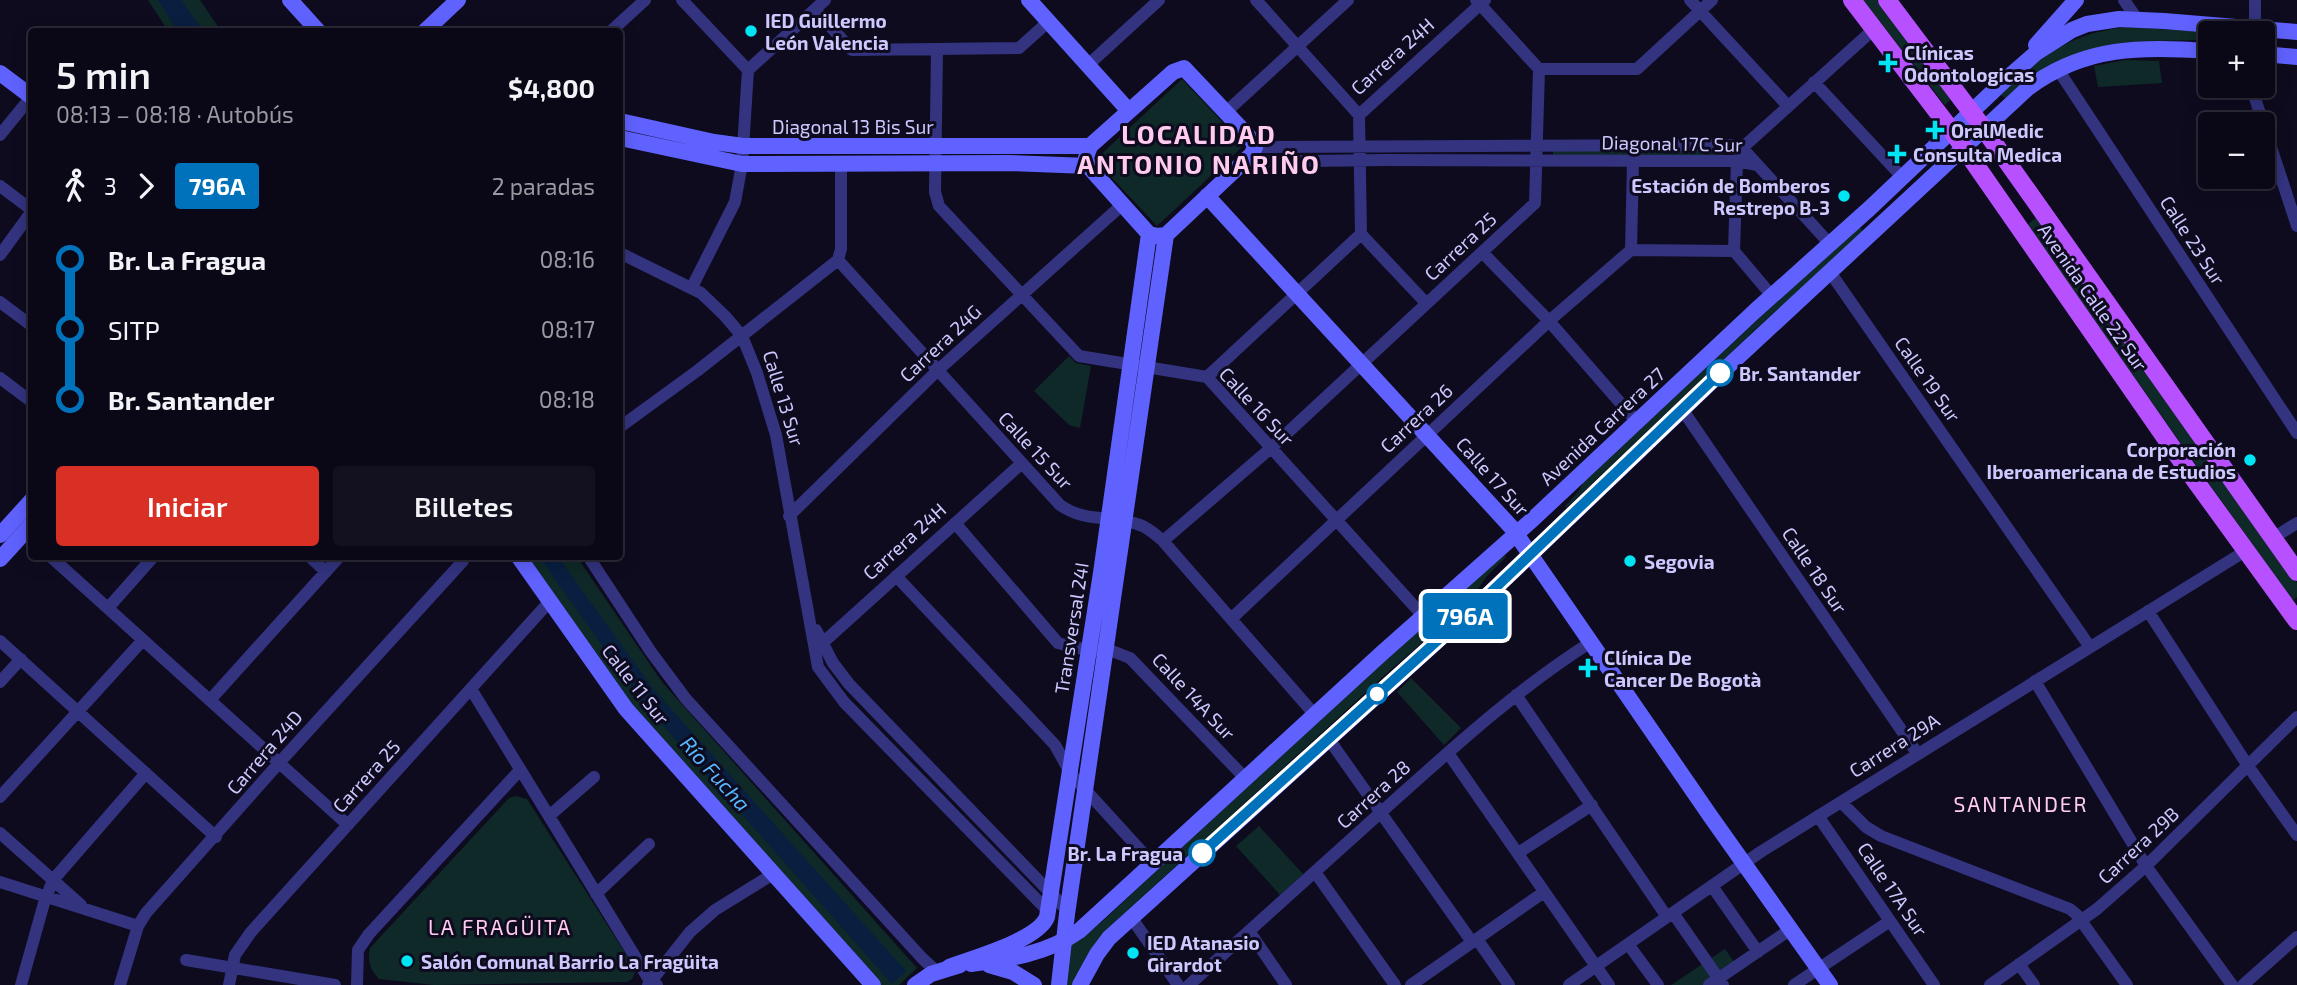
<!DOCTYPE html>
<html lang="es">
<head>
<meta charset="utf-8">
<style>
  body { margin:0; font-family:"Exo 2",sans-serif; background:#131120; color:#f1f3f6; height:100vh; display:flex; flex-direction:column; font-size:26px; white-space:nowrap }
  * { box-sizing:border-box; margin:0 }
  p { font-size:23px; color:#999aa1 }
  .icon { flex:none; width:38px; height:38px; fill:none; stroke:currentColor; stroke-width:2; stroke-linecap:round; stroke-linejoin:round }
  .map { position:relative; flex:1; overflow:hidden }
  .details { position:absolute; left:28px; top:28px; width:595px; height:532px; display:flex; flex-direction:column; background:#0a0817; border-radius:7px; box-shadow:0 4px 18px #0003,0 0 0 2px #2a2936 }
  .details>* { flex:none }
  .badge { padding:0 14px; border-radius:5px; font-size:24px; line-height:46px }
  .tools { position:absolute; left:2198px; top:21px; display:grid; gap:14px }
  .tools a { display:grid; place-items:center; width:77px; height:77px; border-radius:7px; background:#0a0817; box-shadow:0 4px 18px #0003,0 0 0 2px #2a2936; font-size:35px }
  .map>.badge { position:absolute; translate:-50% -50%; box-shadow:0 0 0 4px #fff }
  .legs { display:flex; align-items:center; gap:10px; height:77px; padding:0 28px; font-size:23px }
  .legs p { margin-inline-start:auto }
  .headline { display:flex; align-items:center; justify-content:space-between; height:119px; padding:0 28px }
  h1 { font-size:38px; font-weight:600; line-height:52px }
  .button { display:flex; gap:14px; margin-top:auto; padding:14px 28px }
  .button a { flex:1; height:80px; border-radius:7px; background:#d93025; color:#fff; font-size:28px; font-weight:600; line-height:80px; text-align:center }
  .button a+a { background:#131120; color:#f1f3f6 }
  ul { padding:0 28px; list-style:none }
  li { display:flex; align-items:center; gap:24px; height:70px; font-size:26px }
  li i { display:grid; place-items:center; width:10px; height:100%; margin:0 9px; background:currentColor }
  li i::after { content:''; width:18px; height:18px; margin:-9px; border:5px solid; border-radius:50%; background:#0a0817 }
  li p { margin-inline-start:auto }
  li:first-child i { background:linear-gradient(#0000 50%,currentColor 0) }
  li:last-child i { background:linear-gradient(currentColor 50%,#0000 0) }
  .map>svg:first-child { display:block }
</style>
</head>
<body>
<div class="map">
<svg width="2297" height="985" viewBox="0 0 2297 985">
  <rect width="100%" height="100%" fill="#0e0b1f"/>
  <path fill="#0e2927" d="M148,0h52l21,31h-53z
    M1863,0h14l75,98 -7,7z
    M2127,27l97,6h-14v7l-68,1 -50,8 -70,36 -17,13 -4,-3c41,-39 68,-62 126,-68z
    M2125,60l34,1 3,22 -64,4 -4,-21z
    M1182,79l62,66 -87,81 -62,-66z
    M1553,149l170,1v8l-170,-2z
    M2036,218l261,365v14l-5,4 -265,-376z
    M1859,226l5,6 -102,91 -196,185 -1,-2 14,-15 4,-9z
    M1069,356l7,7 15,3 -11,62 -11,-3 -35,-34z
    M1504,554l2,3 -20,20 -17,25 -82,71 -279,255 -22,31 -13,26h-9l4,-39 20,-13 16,-13 203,-190z
    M524,557h53l85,125 255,286 -18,17h-20l-237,-265z
    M1411,678l50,50 -17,17 -47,-53z
    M516,796l11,3 109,171 -4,9 -5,3 -193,3 -55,-6c-9,-10 -12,-18 -9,-31l139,-150z
    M1259,826l44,48 -23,21 -44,-49z
    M1725,949l12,17 -28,19h-38z"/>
  <path fill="#081f40" d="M158,0h23l22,31h-25z
    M539,557h19l96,133 252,281 -14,13 -248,-280z"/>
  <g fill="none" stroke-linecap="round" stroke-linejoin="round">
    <path stroke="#333380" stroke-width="12" d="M682,0l66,70
      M1256,0l103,115 2,119
      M1476,0l63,69
      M1690,0l98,106
      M2124,0l13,19
      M815,10l37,40 167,-2 29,-26
      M610,32l35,-32
      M2252,33l3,-10v-23
      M937,49l-2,143 4,14 140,150 128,21 217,240
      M1088,65l71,-65
      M2057,68l240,365
      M1539,69h98l75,-69
      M1814,82l89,96
      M2251,86l46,140
      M1226,112l122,-112
      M1359,115l126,-115
      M0,135l31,-38
      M1255,147l476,-2 14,6 85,93
      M1243,162l143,-2 351,1 20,4
      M0,186l32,24
      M1361,234l65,69
      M1631,250l103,1
      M1631,250l2,-89
      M1734,251l3,-90 4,-12 133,-120
      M1734,251l38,45
      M1482,252l67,69 88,101
      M620,253l81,40 24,23 17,20 15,37 19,62 42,232 26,35 204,209
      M0,255l32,-44
      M838,260l222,245c25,18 53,10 80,20 9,3 16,10 23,16l152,174
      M1830,272l260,375
      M692,287l43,-85 7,-38 6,-94 77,-70
      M0,302l32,24
      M1207,377l154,-143
      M0,378l32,24
      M1682,409l235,344
      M620,427l77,-56 141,-111 3,-11v-85
      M789,516l148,-145 185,-166
      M955,523l103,120 18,5 36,3 18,7 116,121
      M2273,538l24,-15
      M1163,541l108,-93 264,-245 4,-134
      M50,556l298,269
      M309,556l17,16
      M588,556l63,96 35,47 236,259 15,14
      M896,576l159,169 16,29 82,90
      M108,608l46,-52
      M2148,611l100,155 49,69
      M1231,619l318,-298 82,-71
      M816,630l17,33 16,21 219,227
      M0,641l216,196
      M817,648l205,-185
      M2035,681l111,185 86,119
      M0,682l21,-23
      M471,689l179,292 7,4
      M1516,695l151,222
      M210,700l130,-144
      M1328,738l144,204
      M1448,753l161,232
      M0,797l143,-157
      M1841,802l25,25 15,9 189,73 7,6 50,70
      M549,816l45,-39
      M1818,816l116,169
      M0,833l81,72
      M1518,853l74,-48
      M1315,872l80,113
      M0,882l138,44
      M1712,886l46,66
      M596,894l53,-50
      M1673,913l50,72
      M1131,917l47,68
      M1249,931l37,54
      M1477,939l32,46
      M1628,944l30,41
      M186,960l149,25
      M2019,964l15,21
      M21,985l23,-82 9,-23 93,-107
      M120,985l18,-59 8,-13 133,-150 184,-202
      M229,985l6,-30 16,-23 299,-331
      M357,985l1,-35 11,-16 151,-164
      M648,985l42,-53 25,-22 58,-36
      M1189,985c66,-60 133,-119 199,-179 65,-58 129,-117 203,-164
      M1411,985l133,-93
      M1569,985l193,-134 485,-301
      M1709,985l82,-56
      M1794,985l96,-64
      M1990,985l107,-76 49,-43 151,-149
      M2243,985l54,-48"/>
    <path stroke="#6062ff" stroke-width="16" d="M290,0l29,32
      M1029,0l100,111
      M424,32l34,-32
      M2036,45l40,-45
      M2263,54l34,3
      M1184,68l68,72 3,7 -3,7 -86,81 -9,1 -8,-2 -61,-68 -2,-8 4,-12 83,-74z
      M0,73l32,24
      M620,121l94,21 29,4h347
      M620,138l122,26 267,-1 79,3
      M1207,196l305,332 199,289 119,168
      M0,535l32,-35
      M518,556l108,153 247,276
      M0,559l32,-35
      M971,964c38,-5 76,-10 108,-33l302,-277 152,-135 222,-208 115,-103 134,-127 32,-28 36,-23 15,-6 32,-5 45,2 133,11
      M989,965l24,7 21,13
      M949,967c24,-9 89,-27 98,-50l54,-344 48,-339
      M915,985l16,-11 29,-9
      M1059,985l8,-71 99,-679
      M1080,985l17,-31 12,-16 380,-344 219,-209 320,-297c58,-43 113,-41 182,-37"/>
    <path stroke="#b750ff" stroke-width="18" d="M1852,0l100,131 242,348 103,142
      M1887,0l97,129 313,443"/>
  </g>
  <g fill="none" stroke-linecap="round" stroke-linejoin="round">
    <defs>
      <path id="line-1" d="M1202,853l287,-259 231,-221"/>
    </defs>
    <use href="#line-1" stroke="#fff" stroke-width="16"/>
    <use href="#line-1" stroke="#0072bc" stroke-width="10"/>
  </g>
  <g fill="#00e5f4" stroke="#0e0b1f" stroke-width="2.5">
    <circle cx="751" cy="31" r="7"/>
    <path d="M1884.5 52.5h7v7h7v7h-7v7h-7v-7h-7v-7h7z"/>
    <path d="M1931.5 119.5h7v7h7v7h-7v7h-7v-7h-7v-7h7z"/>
    <path d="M1893.5 143.5h7v7h7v7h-7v7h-7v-7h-7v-7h7z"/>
    <circle cx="1844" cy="196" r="7"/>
    <circle cx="2250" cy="460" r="7"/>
    <circle cx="1630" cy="561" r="7"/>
    <path d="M1584.5 657.5h7v7h7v7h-7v7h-7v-7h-7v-7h7z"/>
    <circle cx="1133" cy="953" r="7"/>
    <circle cx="407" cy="961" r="7"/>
  </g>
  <g fill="#fff" stroke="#0072bc" stroke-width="3.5">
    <circle cx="1720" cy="373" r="12"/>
    <circle cx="1377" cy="694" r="9"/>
    <circle cx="1202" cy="853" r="12"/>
  </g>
  <g text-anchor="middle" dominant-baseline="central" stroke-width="6" stroke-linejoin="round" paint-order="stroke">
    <g font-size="19" font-weight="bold" fill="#cdc9ff" stroke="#0e0b1f" text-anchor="start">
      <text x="765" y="20">IED Guillermo<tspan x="765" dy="22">León Valencia</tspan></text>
      <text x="1904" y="52">Clínicas<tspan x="1904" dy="22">Odontologicas</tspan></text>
      <text x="1951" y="130">OralMedic</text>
      <text x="1913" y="154">Consulta Medica</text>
      <text x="1830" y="185" text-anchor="end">Estación de Bomberos<tspan x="1830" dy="22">Restrepo B-3</tspan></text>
      <text x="2236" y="449" text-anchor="end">Corporación<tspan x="2236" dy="22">Iberoamericana de Estudios</tspan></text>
      <text x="1644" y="561">Segovia</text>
      <text x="1604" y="657">Clínica De<tspan x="1604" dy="22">Cancer De Bogotà</tspan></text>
      <text x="1147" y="942">IED Atanasio<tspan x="1147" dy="22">Girardot</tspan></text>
      <text x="421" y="961">Salón Comunal Barrio La Fragüita</text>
    </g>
    <g font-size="19" fill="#cdc9ff" stroke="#0e0b1f">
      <text transform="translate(1392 56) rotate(-42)">Carrera 24H</text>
      <text x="853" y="126">Diagonal 13 Bis Sur</text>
      <text transform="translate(1672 143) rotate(1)">Diagonal 17C Sur</text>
      <text transform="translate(2193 240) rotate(57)">Calle 23 Sur</text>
      <text transform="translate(1460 246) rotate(-43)">Carrera 25</text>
      <text transform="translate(2093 297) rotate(55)">Avenida Calle 22 Sur</text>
      <text transform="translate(940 343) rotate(-43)">Carrera 24G</text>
      <text transform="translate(1928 379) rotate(55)">Calle 19 Sur</text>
      <text transform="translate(784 398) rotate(73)">Calle 13 Sur</text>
      <text transform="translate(1257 406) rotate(47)">Calle 16 Sur</text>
      <text transform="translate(1416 418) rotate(-43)">Carrera 26</text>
      <text transform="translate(1602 426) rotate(-43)">Avenida Carrera 27</text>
      <text transform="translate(1036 450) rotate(47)">Calle 15 Sur</text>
      <text transform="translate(1493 476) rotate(48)">Calle 17 Sur</text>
      <text transform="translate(904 541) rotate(-42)">Carrera 24H</text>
      <text transform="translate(1815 570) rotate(56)">Calle 18 Sur</text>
      <text transform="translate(1071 628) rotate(-81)">Transversal 24I</text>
      <text transform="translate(636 684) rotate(52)">Calle 11 Sur</text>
      <text transform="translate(1194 696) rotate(47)">Calle 14A Sur</text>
      <text transform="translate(1894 745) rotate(-32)">Carrera 29A</text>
      <text transform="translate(264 752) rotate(-49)">Carrera 24D</text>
      <text transform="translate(366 776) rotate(-48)">Carrera 25</text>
      <text transform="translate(1373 794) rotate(-42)">Carrera 28</text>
      <text transform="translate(2138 845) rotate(-43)">Carrera 29B</text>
      <text transform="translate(1893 889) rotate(56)">Calle 17A Sur</text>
    </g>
    <g font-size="19" font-weight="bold" fill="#cdc9ff" stroke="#0e0b1f" text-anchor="start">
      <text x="1739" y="373">Br. Santander</text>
      <text x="1183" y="853" text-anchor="end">Br. La Fragua</text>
    </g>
    <g font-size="21" font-style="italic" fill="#57b8ff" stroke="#0e0b1f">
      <text transform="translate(716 773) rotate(48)">Río Fucha</text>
    </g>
    <g font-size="21" letter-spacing="2" fill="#ffcbee" stroke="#0e0b1f">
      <text x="2021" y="803">SANTANDER</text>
      <text x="500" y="926">LA FRAGÜITA</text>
    </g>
    <g font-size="26" font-weight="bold" letter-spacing="2" fill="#ffcbee" stroke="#0e0b1f">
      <text x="1199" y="133">LOCALIDAD<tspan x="1199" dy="30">ANTONIO NARIÑO</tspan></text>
    </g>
  </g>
</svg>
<div class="tools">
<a>+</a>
<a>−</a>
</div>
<b class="badge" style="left:1465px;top:616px;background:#0072bc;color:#fff">796A</b>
<section class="details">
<div class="headline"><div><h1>5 min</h1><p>08:13 – 08:18 · Autobús</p></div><b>$4,800</b></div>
<div class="legs"><svg class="icon" aria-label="walk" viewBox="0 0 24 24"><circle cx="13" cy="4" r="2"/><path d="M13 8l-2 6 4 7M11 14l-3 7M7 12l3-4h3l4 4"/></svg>3<svg class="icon" aria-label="forward" viewBox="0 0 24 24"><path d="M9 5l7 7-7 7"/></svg><b class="badge" style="background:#0072bc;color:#fff">796A</b><p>2 paradas</p></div>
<ul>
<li><i style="color:#0072bc"></i><b>Br. La Fragua</b><p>08:16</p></li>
<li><i style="color:#0072bc"></i><span>SITP</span><p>08:17</p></li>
<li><i style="color:#0072bc"></i><b>Br. Santander</b><p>08:18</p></li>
</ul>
<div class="button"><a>Iniciar</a><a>Billetes</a></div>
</section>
</div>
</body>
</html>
